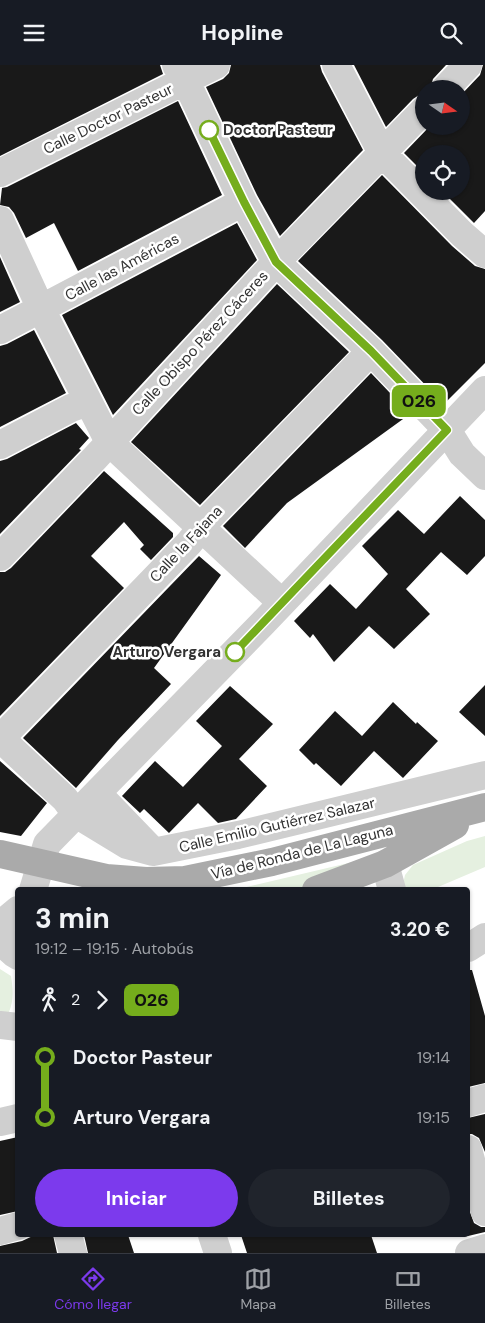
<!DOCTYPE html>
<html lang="es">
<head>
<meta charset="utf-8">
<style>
  body { margin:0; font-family:"DM Sans",sans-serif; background:#20242c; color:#f1f3f6; height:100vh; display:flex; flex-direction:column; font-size:19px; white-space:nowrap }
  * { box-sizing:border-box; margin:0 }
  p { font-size:16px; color:#9ea1a6 }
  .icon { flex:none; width:28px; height:28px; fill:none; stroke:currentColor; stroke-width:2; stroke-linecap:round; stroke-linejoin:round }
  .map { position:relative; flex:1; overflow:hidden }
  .panel { position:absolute; left:15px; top:822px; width:455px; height:350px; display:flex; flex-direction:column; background:#171b24; border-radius:5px; box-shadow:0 1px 4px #0004 }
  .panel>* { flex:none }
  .badge { padding:0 10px; border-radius:8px; font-size:18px; line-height:32px }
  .needle { width:32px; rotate:104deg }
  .controls { position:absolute; left:415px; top:15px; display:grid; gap:10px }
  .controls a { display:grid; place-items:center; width:55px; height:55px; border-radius:50%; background:#171b24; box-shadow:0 1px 4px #0004; font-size:25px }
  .map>.badge { position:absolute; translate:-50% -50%; box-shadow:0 0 0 2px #fff }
  .legs { display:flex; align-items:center; gap:8px; height:55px; padding:0 20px; font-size:16px }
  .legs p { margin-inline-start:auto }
  .head { display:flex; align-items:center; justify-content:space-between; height:85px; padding:0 20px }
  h1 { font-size:28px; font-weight:700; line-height:38px }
  .action { display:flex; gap:10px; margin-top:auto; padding:10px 20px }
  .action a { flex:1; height:58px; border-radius:30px; background:#7c3aed; color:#fff; font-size:20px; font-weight:700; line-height:58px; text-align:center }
  .action a+a { background:#20242c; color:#f1f3f6 }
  ul { padding:0 20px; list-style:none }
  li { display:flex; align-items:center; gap:18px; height:60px; font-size:19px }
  li i { display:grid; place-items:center; width:8px; height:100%; margin:0 6px; background:currentColor }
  li i::after { content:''; width:12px; height:12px; margin:-6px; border:4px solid; border-radius:50%; background:#171b24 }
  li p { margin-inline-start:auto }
  li:first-child i { background:linear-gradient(#0000 50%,currentColor 0) }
  li:last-child i { background:linear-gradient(currentColor 50%,#0000 0) }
  header { display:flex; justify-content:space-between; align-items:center; height:65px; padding:0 20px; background:#171b24; font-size:22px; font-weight:700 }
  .dock { display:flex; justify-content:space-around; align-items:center; height:70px; border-top:1px solid #363941; background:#171b24; font-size:14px; color:#9ea1a6 }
  .dock a { display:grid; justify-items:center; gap:2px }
  .dock .on { color:#7c3aed }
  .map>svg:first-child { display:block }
</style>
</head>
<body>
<header><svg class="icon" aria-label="menu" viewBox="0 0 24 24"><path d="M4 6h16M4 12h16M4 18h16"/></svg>Hopline<svg class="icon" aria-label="search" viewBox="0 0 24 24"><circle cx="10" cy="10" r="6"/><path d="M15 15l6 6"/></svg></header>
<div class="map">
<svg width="485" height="1188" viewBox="0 0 485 1188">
  <rect width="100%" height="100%" fill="#fff"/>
  <path fill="#e5f0e0" d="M485,771v31l-54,23h-25l-3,-6 2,-9 8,-10 54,-24z
    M357,796l-2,6 -60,23h-61z
    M0,904l11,7c2,13 3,24 -2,36l-5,2 -4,-1z"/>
  <path fill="#191919" d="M0,0h160l3,9 -163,82z
    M231,0h89l2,7 41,78 -83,86 -23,-41 -51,-108 17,-8 6,-6z
    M354,0h92l-13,14 -3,10h-6v6h-5l-6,4 -27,28z
    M483,0h2v146l-11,12 -32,-32h19v-37h-37v19l-20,-20 26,-27h31v-31l19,-20z
    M178,36l44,94 -144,76 -24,-48 -28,15 -12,-25 -5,-6 -9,-2 2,-17 5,-1z
    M382,110l70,71 23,20 10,3v94l-40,40 -10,-8 -53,-55 -84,-79z
    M237,158l20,37 -144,155 -51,-100z
    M0,192l20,45 -20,10z
    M277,219l72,68 -149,153 -69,-63z
    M34,265l32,63 -66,34v-81l7,-2z
    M371,308l39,41 -123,89 -42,45 -22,-22z
    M76,358l13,15 -10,11 2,1 -81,84v-73l7,-2z
    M104,406l69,62v4l-22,23 -11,-11 4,-4 -20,-23 -33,34 33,32 -124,128v-144h5l6,-4z
    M460,431l25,24v36l-18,19 -26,-23 -35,37 24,25 -36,35 -25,-23 -35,36 -21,-28 -3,4 -16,-17 36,-37 26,25 32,-35 -26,-28 36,-36 26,24z
    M199,491l22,19 -67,93 17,16 -53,56 -42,48 -53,-50z
    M485,620v51l-26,-24z
    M230,621l43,38 -34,35 28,27 -31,33 -18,4 -20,-20 -29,30 -25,-24 -4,4 -18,-17 33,-35 28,26 39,-41 -26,-25z
    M393,637l23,22 1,-2 21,19 -35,37 -29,-27 -33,35 -25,-23 -2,2 -15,-15 36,-39 27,25z
    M0,696l47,42 -26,33 -21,-4z
    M468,905h4l13,46v67l-17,4z
    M485,1049v38l-6,-14 -7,-4h-4v-16z
    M18,1072v74l-18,4v-74z
    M468,1142l6,16 7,4h4v5l-17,4z
    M35,1170h18l4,18h-57v-7l22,-5z
    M84,1170h44l6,18h-46z
    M241,1170h130l6,18h-130z"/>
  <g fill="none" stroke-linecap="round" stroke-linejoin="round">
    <path stroke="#cfcfcf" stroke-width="28" d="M176,0l16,29 51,108 33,60 95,89 76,79 15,24 23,22
      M336,0l46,88 80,81 23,20
      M445,24l23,-24
      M0,108l216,-108
      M0,155l41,89 68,133 173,161
      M0,265l243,-128
      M0,380l71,-37 17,-6
      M0,492l95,-99 181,-196 148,-152
      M0,673l65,61 11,15 51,31 26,7 85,-17 247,-60
      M0,674l189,-196 21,-26 161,-166
      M97,728l52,54
      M385,799l7,26
      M33,825l14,-46 216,-221 222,-233
      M0,860l18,-15
      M0,866c3,10 8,20 18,25
      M468,883l17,-11
      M0,960l18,2
      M468,1038l17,-5
      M0,1057l18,-4
      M468,1084l17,63
      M0,1166l18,-5
      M68,1170l5,18
      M212,1170l6,18
      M469,1188l16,-5"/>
    <path stroke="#aaa" stroke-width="28" d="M0,789l106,24 40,3 39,-1 87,-18 213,-55
      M316,825l69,-26 70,-39"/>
  </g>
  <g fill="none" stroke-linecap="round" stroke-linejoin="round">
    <defs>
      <path id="line-1" d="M209,65l35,72 32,60 95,89 76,79 -212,222"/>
    </defs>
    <use href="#line-1" stroke="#fff" stroke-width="11"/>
    <use href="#line-1" stroke="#75ad1c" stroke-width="8"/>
  </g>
  <g fill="#fff" stroke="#75ad1c" stroke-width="2.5">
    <circle cx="209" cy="65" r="9"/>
    <circle cx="235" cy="587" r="9"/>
  </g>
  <g text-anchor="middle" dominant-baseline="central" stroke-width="5" stroke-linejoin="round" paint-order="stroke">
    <g font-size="15" fill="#323232" stroke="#fff">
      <text transform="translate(108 54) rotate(-26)">Calle Doctor Pasteur</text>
      <text transform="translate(122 202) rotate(-28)">Calle las Américas</text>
      <text transform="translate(200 278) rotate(-47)">Calle Obispo Pérez Cáceres</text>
      <text transform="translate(186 479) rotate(-47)">Calle la Fajana</text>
      <text transform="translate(277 760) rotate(-13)">Calle Emilio Gutiérrez Salazar</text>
      <text transform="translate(302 787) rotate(-14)">Vía de Ronda de La Laguna</text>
    </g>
    <g font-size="15" font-weight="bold" fill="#323232" stroke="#fff" text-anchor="start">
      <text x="223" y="65">Doctor Pasteur</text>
      <text x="221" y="587" text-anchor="end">Arturo Vergara</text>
    </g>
  </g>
</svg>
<div class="controls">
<a><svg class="needle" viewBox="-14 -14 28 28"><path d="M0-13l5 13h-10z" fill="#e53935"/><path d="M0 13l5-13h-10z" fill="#9ea1a6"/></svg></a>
<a><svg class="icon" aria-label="locate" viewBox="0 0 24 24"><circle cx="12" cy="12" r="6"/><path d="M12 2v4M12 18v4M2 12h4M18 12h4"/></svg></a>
</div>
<b class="badge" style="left:419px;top:336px;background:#75ad1c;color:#111">026</b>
<section class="panel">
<div class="head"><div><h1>3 min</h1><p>19:12 – 19:15 · Autobús</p></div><b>3.20 €</b></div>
<div class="legs"><svg class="icon" aria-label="walk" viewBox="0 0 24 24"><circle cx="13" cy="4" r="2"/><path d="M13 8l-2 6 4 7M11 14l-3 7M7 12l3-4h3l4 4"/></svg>2<svg class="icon" aria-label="forward" viewBox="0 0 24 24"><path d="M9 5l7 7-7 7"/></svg><b class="badge" style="background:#75ad1c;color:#111">026</b></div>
<ul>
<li><i style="color:#75ad1c"></i><b>Doctor Pasteur</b><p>19:14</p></li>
<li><i style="color:#75ad1c"></i><b>Arturo Vergara</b><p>19:15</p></li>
</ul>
<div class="action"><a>Iniciar</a><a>Billetes</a></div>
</section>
</div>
<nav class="dock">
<a class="on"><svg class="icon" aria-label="directions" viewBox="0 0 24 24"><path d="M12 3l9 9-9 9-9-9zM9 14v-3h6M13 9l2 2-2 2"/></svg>Cómo llegar</a>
<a><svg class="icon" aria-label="map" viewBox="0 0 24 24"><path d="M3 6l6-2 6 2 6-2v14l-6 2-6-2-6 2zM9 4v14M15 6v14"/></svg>Mapa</a>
<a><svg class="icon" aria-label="tickets" viewBox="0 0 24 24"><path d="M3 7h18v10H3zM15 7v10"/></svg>Billetes</a>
</nav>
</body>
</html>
